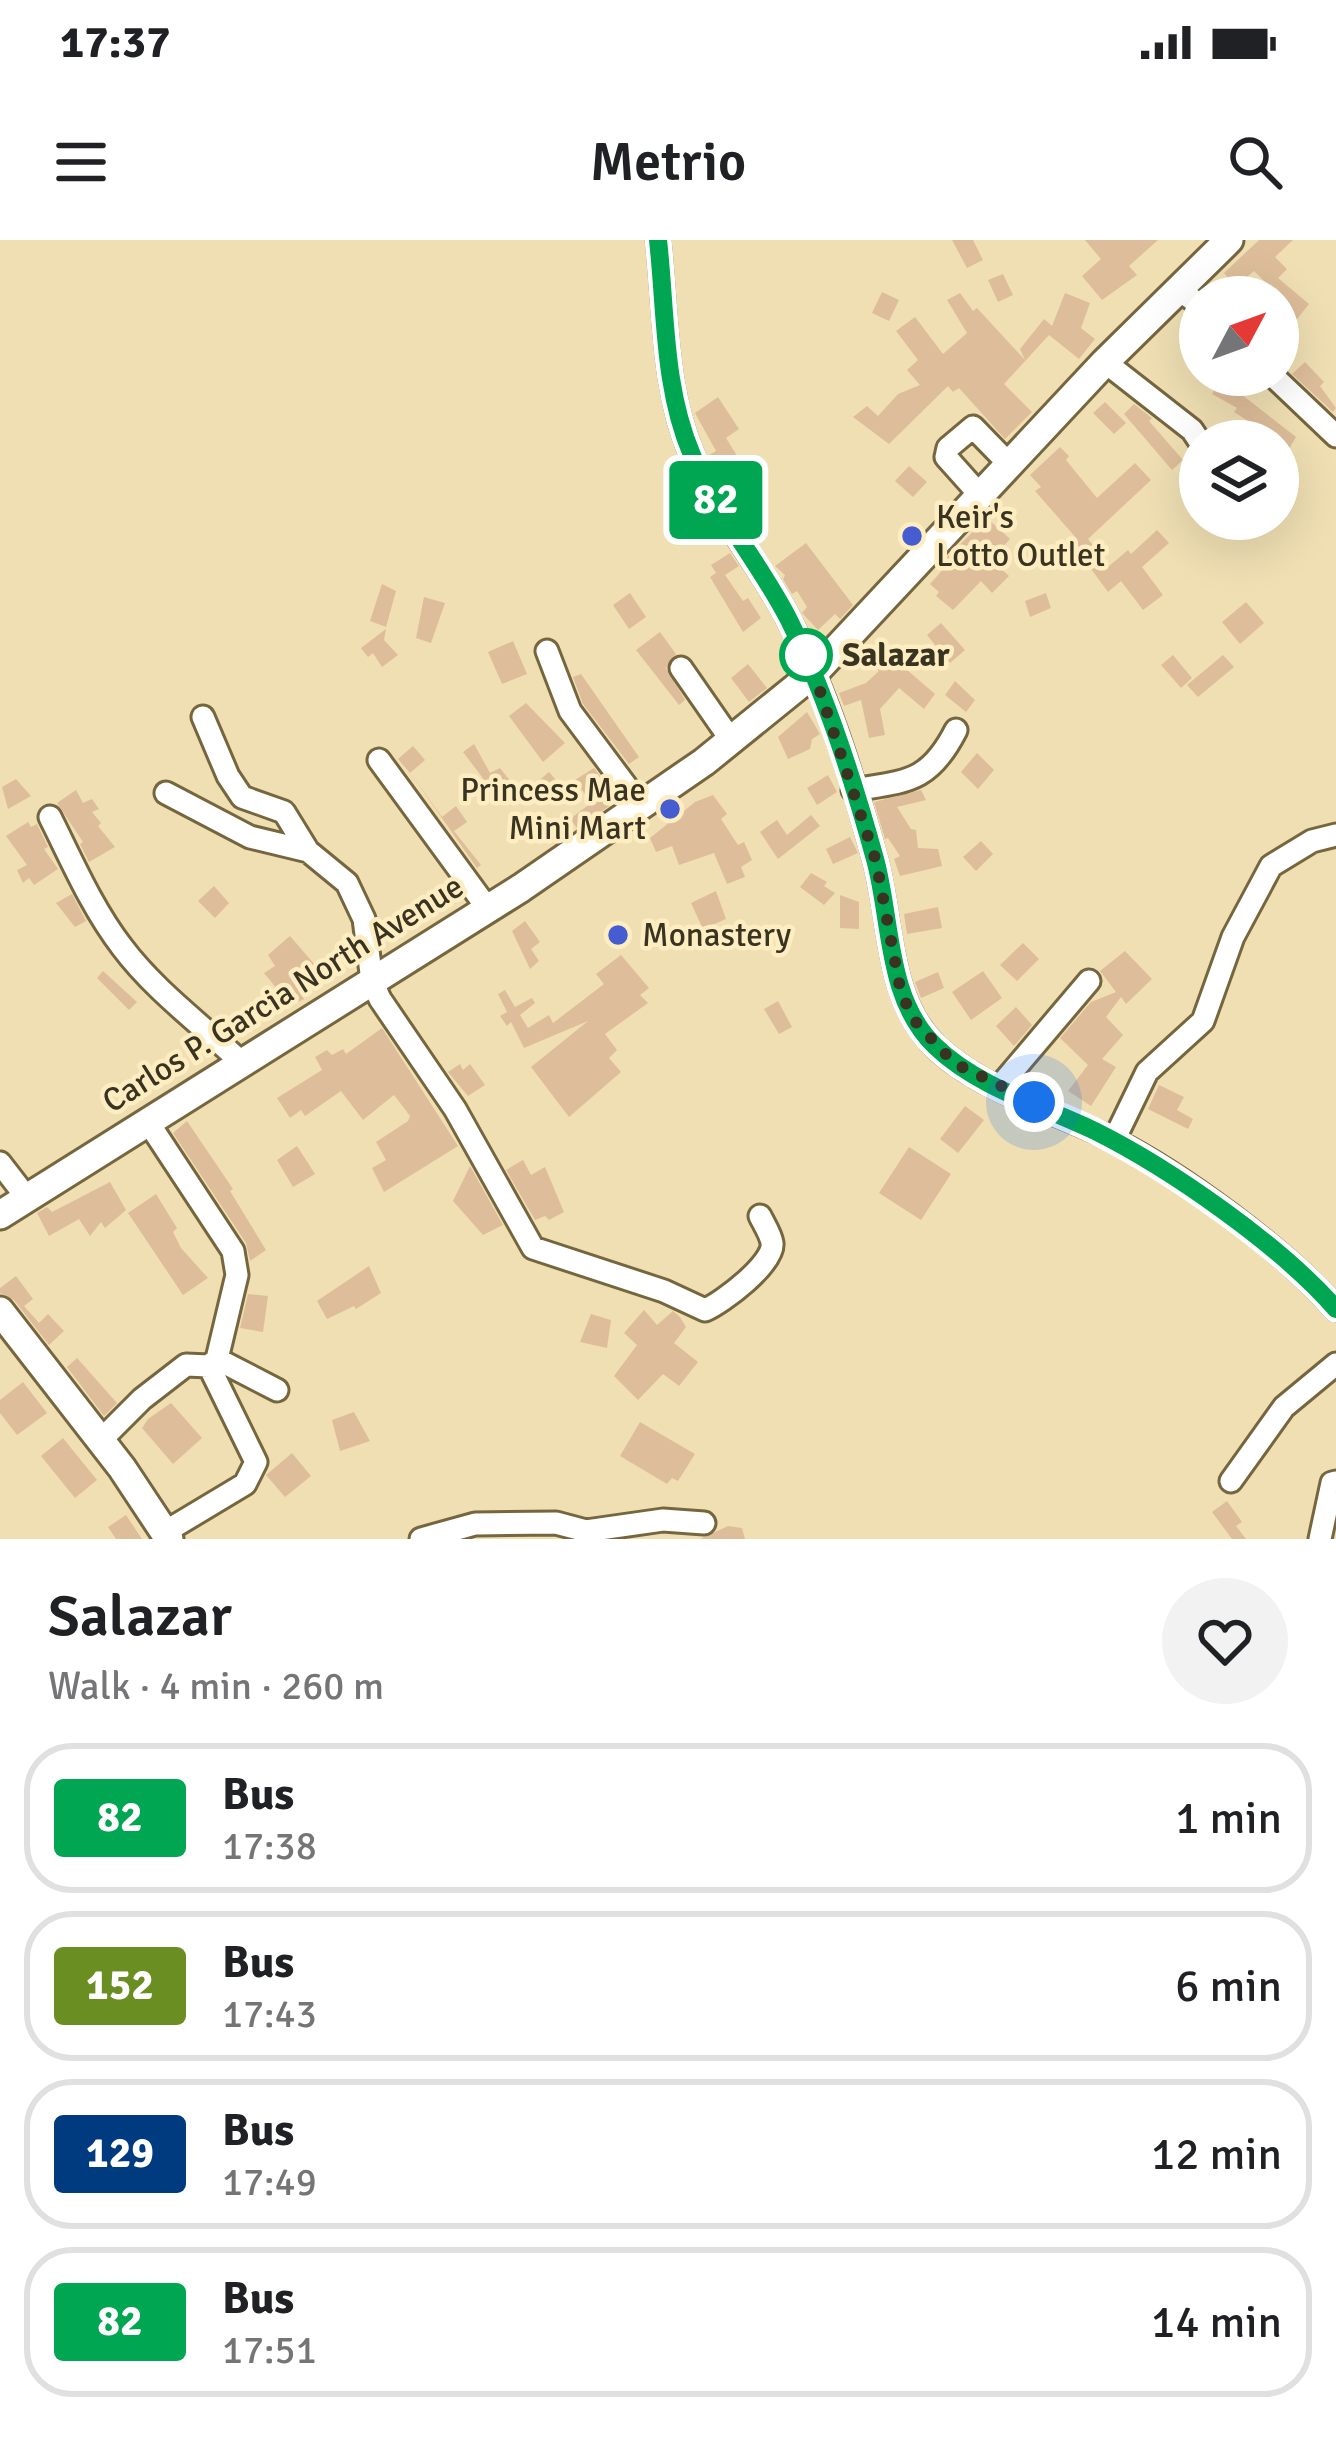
<!DOCTYPE html>
<html lang="en">
<head>
<meta charset="utf-8">
<style>
  body { margin:0; font-family:Signika,sans-serif; background:#f2f2f2; color:#202124; height:100vh; display:flex; flex-direction:column; font-size:45px; white-space:nowrap }
  * { box-sizing:border-box; margin:0 }
  p { font-size:39px; color:#757577 }
  .icon { flex:none; width:66px; height:66px; fill:none; stroke:currentColor; stroke-width:2; stroke-linecap:round; stroke-linejoin:round }
  .map { position:relative; height:1299px; overflow:hidden }
  .details { display:flex; flex-direction:column; background:#fff; flex:1 }
  .details>* { flex:none }
  .badge { padding:0 24px; border-radius:9px; font-size:42px; line-height:78px }
  .needle { width:78px; rotate:49deg }
  .tools { position:absolute; left:1179px; top:36px; display:grid; gap:24px }
  .tools a { display:grid; place-items:center; width:120px; height:120px; border-radius:50%; background:#fff; box-shadow:0 12px 48px #0002; font-size:60px }
  .you { position:absolute; width:60px; height:60px; margin:-30px; border:9px solid #fff; border-radius:50%; background:#1a73e8; box-shadow:0 0 0 18px #1a73e833 }
  .map>.badge { position:absolute; translate:-50% -50%; box-shadow:0 0 0 6px #fff }
  .round { display:grid; place-items:center; flex:none; width:126px; height:126px; border-radius:63px; background:#f2f2f2 }
  .headline { display:flex; align-items:center; justify-content:space-between; height:204px; padding:0 48px }
  h1 { font-size:57px; font-weight:600; line-height:90px }
  ul { padding:0; list-style:none }
  li { display:flex; align-items:center; gap:36px; height:150px; margin:0 24px 18px; padding:0 24px; border:6px solid #e0e0e0; border-radius:48px }
  li div { flex:1 }
  li b { display:block; font-size:45px }
  li em { font-style:normal }
  li .badge { min-width:132px; font-weight:700; text-align:center }
  .status { display:flex; justify-content:space-between; align-items:center; height:84px; padding:0 60px; background:#fff; direction:ltr }
  .status svg { height:33px; fill:currentColor }
  header { display:flex; justify-content:space-between; align-items:center; height:156px; padding:0 48px; background:#fff; font-size:54px; font-weight:600 }
  .map>svg:first-child { display:block }
</style>
</head>
<body>
<div class="status"><b>17:37</b><svg viewBox="0 0 49 12"><path d="M0 12V9h3v3zM5 12V6h3v6zM10 12V3h3v9zM15 12V0h3v12zM26 1h20v11H26zM47 4h2v5h-2z"/></svg></div>
<header><svg class="icon" aria-label="menu" viewBox="0 0 24 24"><path d="M4 6h16M4 12h16M4 18h16"/></svg>Metrio<svg class="icon" aria-label="search" viewBox="0 0 24 24"><circle cx="10" cy="10" r="6"/><path d="M15 15l6 6"/></svg></header>
<div class="map">
<svg width="1336" height="1299" viewBox="0 0 1336 1299">
  <rect width="100%" height="100%" fill="#f0dfb3"/>
  <path fill="#debe9a" d="M952,0h21l10,20 -16,8z
    M1085,0h73l-29,26 8,9 -35,25 -20,-24 19,-17z
    M1259,0h34l-18,17 12,12 -9,9 31,26 -23,29 5,4 -13,15v-45l6,-7 -30,-29 -19,16 -11,-14z
    M1003,34l10,21 -15,7 -10,-22z
    M882,52l17,8 -10,21 -17,-8z
    M960,53l13,18 4,-3 48,52 -5,-11 24,-30 8,7 13,-33 25,10 -9,25 14,11 -16,20 -30,-24 -45,49 28,28 -27,27 -46,-51 -6,4 -5,-6 -59,58 -36,-27 14,-11 11,10 20,-22 22,-9 -13,-15 11,-10 -22,-29 19,-14 28,37 24,-21 -20,-33z
    M1305,122l19,20 -4,4 16,22 -3,4 -41,-38z
    M1223,136l22,12 -4,6 55,43 -10,17 -8,-5v-8h-11l-12,-9 4,-4 -25,-16 3,-4 -25,-14z
    M718,157l21,32 -13,9 13,21 8,-4 11,19 -22,14 19,24 -10,8 -30,-50 -6,-15 7,-4 -21,-38z
    M1105,162l21,21 -12,11 -21,-21z
    M1134,164l18,14 -3,3 34,39 -11,10 -48,-56z
    M1060,207l9,9 -3,4 31,38 38,-35 16,17 -63,59 21,27 19,-16 3,4 26,-24 12,13 -27,24 21,28 -20,15 -22,-29 -13,11 -36,-49 5,-4 -42,-48 6,-4 -11,-12z
    M909,226l18,16 -14,15 -18,-16z
    M1200,235v35l-18,-20z
    M987,278l23,21 -19,21 18,16 -17,17 -11,-12 -28,29 -17,-14 3,-4 -9,-8 15,-17 -3,-5z
    M806,303l47,62 -13,14 -5,-5 -17,16 -16,-17 5,-6 -10,-16 -5,3 -9,-15 2,-4 -10,-9z
    M730,313l9,13 -14,9 18,26 5,-3 13,20 -18,14 -33,-55 6,-4 -5,-8z
    M382,344l14,7 -10,36 -16,-6z
    M630,353l16,24 -17,12 -16,-24z
    M1046,353l5,15 -21,9 -5,-16z
    M424,357l21,6 -14,40 -15,-5z
    M1246,362l18,21 -24,21 -18,-22z
    M941,383l24,27 -15,13 -23,-28z
    M386,389l-2,11 14,15 -16,12 -9,-14 -5,4 -7,-9z
    M660,392l16,22 -10,14 19,32 -6,5 -43,-55z
    M513,401l14,33 -25,10 -14,-32z
    M878,405l57,49 -11,15 -25,-21 -19,21 5,26 -16,3 -8,-38 -17,6 -5,-13 27,-10 13,-12 -14,-11z
    M1173,415l19,23 -11,10 -20,-23z
    M1223,415l11,12 -36,30 -11,-12z
    M748,424l19,24 -18,14 -18,-24z
    M581,434l58,83 -10,7 -46,-60 -10,-27z
    M955,441l20,19 -9,12 -21,-17z
    M526,463l39,40 -22,19 -34,-46z
    M807,472l13,22 -8,5 -2,10 -22,10 -10,-22z
    M474,504l16,29 10,-5 14,18 -16,12 -35,-46z
    M413,506l12,14 -15,13 -12,-14z
    M977,513l17,17 -16,19 -17,-17z
    M406,527l36,50 14,-11 11,16 -13,9 27,34 -4,3z
    M594,528l24,32 -41,28 -7,-9 21,-16 -16,-23z
    M549,532l14,16 -21,17 -13,-16z
    M828,535l9,17 -20,13 -10,-17z
    M16,539l15,17 -23,13 -6,-22z
    M76,550l7,13 9,-4 7,10 -7,3 9,11 -3,3 17,21 -26,15 -9,-18 3,-2 -26,-39z
    M921,550l5,10 -29,7 14,22 5,1 2,18 20,1 4,17 -42,10 -6,-17 6,-3 -12,-18 -3,1 -11,-37z
    M713,555l14,19 -6,5 17,26 6,-3 8,18 -11,7 4,10 -18,7 -13,-31 -35,12 -7,-19 -16,6 -6,-14 45,-36z
    M811,575l9,11 -42,33 -18,-27 17,-12 10,15z
    M28,582l3,5 6,-3 11,23 -4,2 14,20 -24,16 -5,-7 -6,5 -6,-13 10,-5 -21,-29z
    M850,597l8,16 -25,11 -7,-15z
    M981,601l12,13 -17,17 -13,-14z
    M811,633l16,9 -3,4 11,7 -11,12 -24,-18z
    M214,646l15,17 -14,15 -17,-17z
    M716,651l10,28 -23,10 -12,-26z
    M72,654l14,27 -11,6 -19,-24z
    M840,655l19,7v27l-19,-1z
    M938,667l4,21 -35,6 -3,-20z
    M525,681l15,21 -9,7 8,12 -9,8 -18,-38z
    M290,696l38,44 -27,14 3,5 -13,7 -27,-33 11,-7 -7,-11z
    M1023,703l16,16 -22,22 -17,-16z
    M1125,711l27,28 -26,25 -5,-7 -15,20 17,18 -21,24 14,8 -25,39 -23,-15 20,-26 -28,-27 31,-36 25,-10 -16,-21z
    M621,715l28,33 -9,7 8,8 -43,31 12,16 -8,8 12,14 -52,45 -38,-50 57,-46 -64,27 -13,-26 -4,4 -7,-10 7,-4 -9,-18 7,-4 10,17 17,-9 3,5 -15,12 8,13 21,-13 4,8 51,-39 -8,-10z
    M103,731l34,31 -8,8 -32,-32z
    M983,731l19,27 -31,22 -19,-28z
    M938,732l6,16 -23,10 -6,-16z
    M778,761l14,26 -13,7 -15,-25z
    M1016,767l16,18 -18,21 -18,-20z
    M382,788l76,118 -74,46 -12,-24 14,-8 -10,-18 32,-21 2,-5 -16,-21 -31,25 -22,-29 -36,25 -4,-6 -11,8 -13,-20 45,-28 -7,-13 12,-7 5,5 11,-6 3,5z
    M460,824l3,6 7,-6 15,21 -17,11 -20,-24z
    M1159,845l25,12 -7,13 16,9 -5,10 -40,-20z
    M965,866l19,14 -26,33 -18,-14z
    M187,881l46,68 -3,2 36,59 -16,11 -4,-18 -73,-110z
    M297,906l18,28 -22,13 -16,-27z
    M909,907l42,27 -30,46 -42,-27z
    M523,920l8,15 14,-8 19,45 -15,8 -4,-4 -10,4 -29,-50z
    M470,926l33,59 -20,10 -30,-34z
    M110,942l16,28 -21,18 -4,-6 -11,14 -11,-17 -30,17 -12,-23 10,-6 5,5z
    M156,954l21,34 -4,4 8,16 27,30 -25,17 -55,-82z
    M369,1026l12,27 -25,16 -2,-3 -27,13 -10,-18z
    M16,1036l17,23 -9,7 15,17 9,-9 16,17 -15,14 -35,-45 -14,-7v-5z
    M248,1054l20,2 -5,36 -23,-4z
    M644,1070l13,15 16,-14 7,6 6,10 -12,16 24,19 -19,24 -16,-12 -25,26 -24,-24 23,-31 -13,-12z
    M591,1074l20,6 -4,28 -27,-6z
    M77,1118l40,45 -13,13 -37,-49z
    M23,1142l24,31 -30,22 -17,-22v-13z
    M171,1163l31,35 -29,26 -31,-36 6,-9z
    M354,1172l16,29 -30,10 -8,-31z
    M640,1182l55,32 -17,27 -6,-3 -5,6 -47,-28z
    M63,1198l34,42 -22,18 -34,-42z
    M292,1213l19,23 -26,21 -19,-22z
    M1227,1261l15,21 -6,4 10,13h-14l-20,-27z
    M126,1275l16,24h-26l-8,-12z
    M728,1286l14,2 3,11h-45z"/>
  <g fill="none" stroke-linecap="round" stroke-linejoin="round">
    <defs>
      <path id="minor" d="M658,0c8,71 5,148 34,215 24,59 68,108 97,165 38,74 64,159 86,239 17,62 11,139 60,187 44,43 122,66 177,93 71,36 171,110 224,170
        M1178,49l22,16
        M1105,122l87,68 8,12
        M1272,135l64,61
        M980,255l-34,-38 2,-9 25,-21 36,37
        M547,411l23,60 71,95
        M681,428l50,72
        M203,477l25,59 14,21 42,15 24,39 39,32 17,36 8,62 8,18 75,110 78,139 131,43 41,19c17,-7 70,-47 67,-67 -1,-8 -8,-19 -12,-27
        M379,520l109,149
        M853,550c54,-9 76,-7 103,-60
        M166,553l84,44 58,14
        M50,577c22,44 42,91 72,130 33,44 80,78 120,116
        M1000,846l89,-105
        M148,882l85,129 4,24 -20,84 -8,7
        M1114,900l33,-68 56,-51 30,-84 38,-71 41,-25 24,-6
        M0,923l27,35
        M217,1119l60,31
        M101,1200l41,-41 44,-34 23,1 47,96 -11,22 -80,48
        M1231,1241l53,-74 52,-43
        M421,1299l54,-15 81,-1 30,8 77,-11 41,3
        M1320,1299l12,-56 4,-1"/>
      <path id="major" d="M0,975l521,-327 183,-126 110,-89 291,-311 124,-122
        M0,1071l122,157 47,71"/>
    </defs>
    <use href="#minor" stroke="#75663e" stroke-width="27"/>
    <use href="#major" stroke="#75663e" stroke-width="33"/>
    <use href="#minor" stroke="#fff" stroke-width="21"/>
    <use href="#major" stroke="#fff" stroke-width="27"/>
  </g>
  <g fill="none" stroke-linecap="round" stroke-linejoin="round">
    <defs>
      <path id="line" d="M658,0c8,71 5,148 34,215 25,59 68,108 97,165 37,74 64,159 86,239 17,62 11,140 60,187 42,41 108,60 160,85 76,38 185,114 241,178"/>
    </defs>
    <use href="#line" stroke="#fff" stroke-width="27"/>
    <use href="#line" stroke="#00a651" stroke-width="18"/>
    <path stroke="#393321" stroke-width="12" stroke-dasharray="0 21.6" d="M806,415l-6,-11 14,29 62,188 25,132 13,27 40,43 80,39"/>
  </g>
  <g fill="#455dd0" stroke="#fdedc0" stroke-width="4.5">
    <circle cx="912" cy="296" r="12"/>
    <circle cx="670" cy="569" r="12"/>
    <circle cx="618" cy="695" r="12"/>
  </g>
  <circle fill="#fff" stroke="#00a651" stroke-width="6" cx="806" cy="415" r="24"/>
  <g text-anchor="middle" dominant-baseline="central" stroke-width="9" stroke-linejoin="round" paint-order="stroke">
    <g font-size="33" fill="#393321" stroke="#fdedc0" text-anchor="start">
      <text x="936" y="277">Keir's<tspan x="936" dy="38">Lotto Outlet</tspan></text>
      <text x="646" y="550" text-anchor="end">Princess Mae<tspan x="646" dy="38">Mini Mart</tspan></text>
      <text x="642" y="695">Monastery</text>
    </g>
    <g font-size="33" font-weight="bold" fill="#393321" stroke="#fdedc0" text-anchor="start">
      <text x="842" y="415">Salazar</text>
    </g>
    <g font-size="33" fill="#393321" stroke="#fdedc0">
      <text transform="translate(283 754) rotate(-32)">Carlos P. Garcia North Avenue</text>
    </g>
  </g>
</svg>
<div class="tools">
<a><svg class="needle" viewBox="-14 -14 28 28"><path d="M0-13l5 13h-10z" fill="#e53935"/><path d="M0 13l5-13h-10z" fill="#757577"/></svg></a>
<a><svg class="icon" aria-label="layers" viewBox="0 0 24 24"><path d="M12 4l9 5-9 5-9-5zM3 14l9 5 9-5"/></svg></a>
</div>
<div class="you" style="left:1034px;top:862px"></div>
<b class="badge" style="left:716px;top:260px;background:#00a651;color:#fff">82</b>
</div>
<section class="details">
<div class="headline"><div><h1>Salazar</h1><p>Walk · 4 min · 260 m</p></div><a class="round"><svg class="icon" aria-label="heart" viewBox="0 0 24 24"><path d="M12 20l-8-8c-3-5 5-10 8-4 3-6 11-1 8 4z"/></svg></a></div>
<ul>
<li><span class="badge" style="background:#00a651;color:#fff">82</span><div><b>Bus</b><p>17:38</p></div><em>1 min</em></li>
<li><span class="badge" style="background:#6b8e23;color:#fff">152</span><div><b>Bus</b><p>17:43</p></div><em>6 min</em></li>
<li><span class="badge" style="background:#003b80;color:#fff">129</span><div><b>Bus</b><p>17:49</p></div><em>12 min</em></li>
<li><span class="badge" style="background:#00a651;color:#fff">82</span><div><b>Bus</b><p>17:51</p></div><em>14 min</em></li>
</ul>
</section>
</body>
</html>
